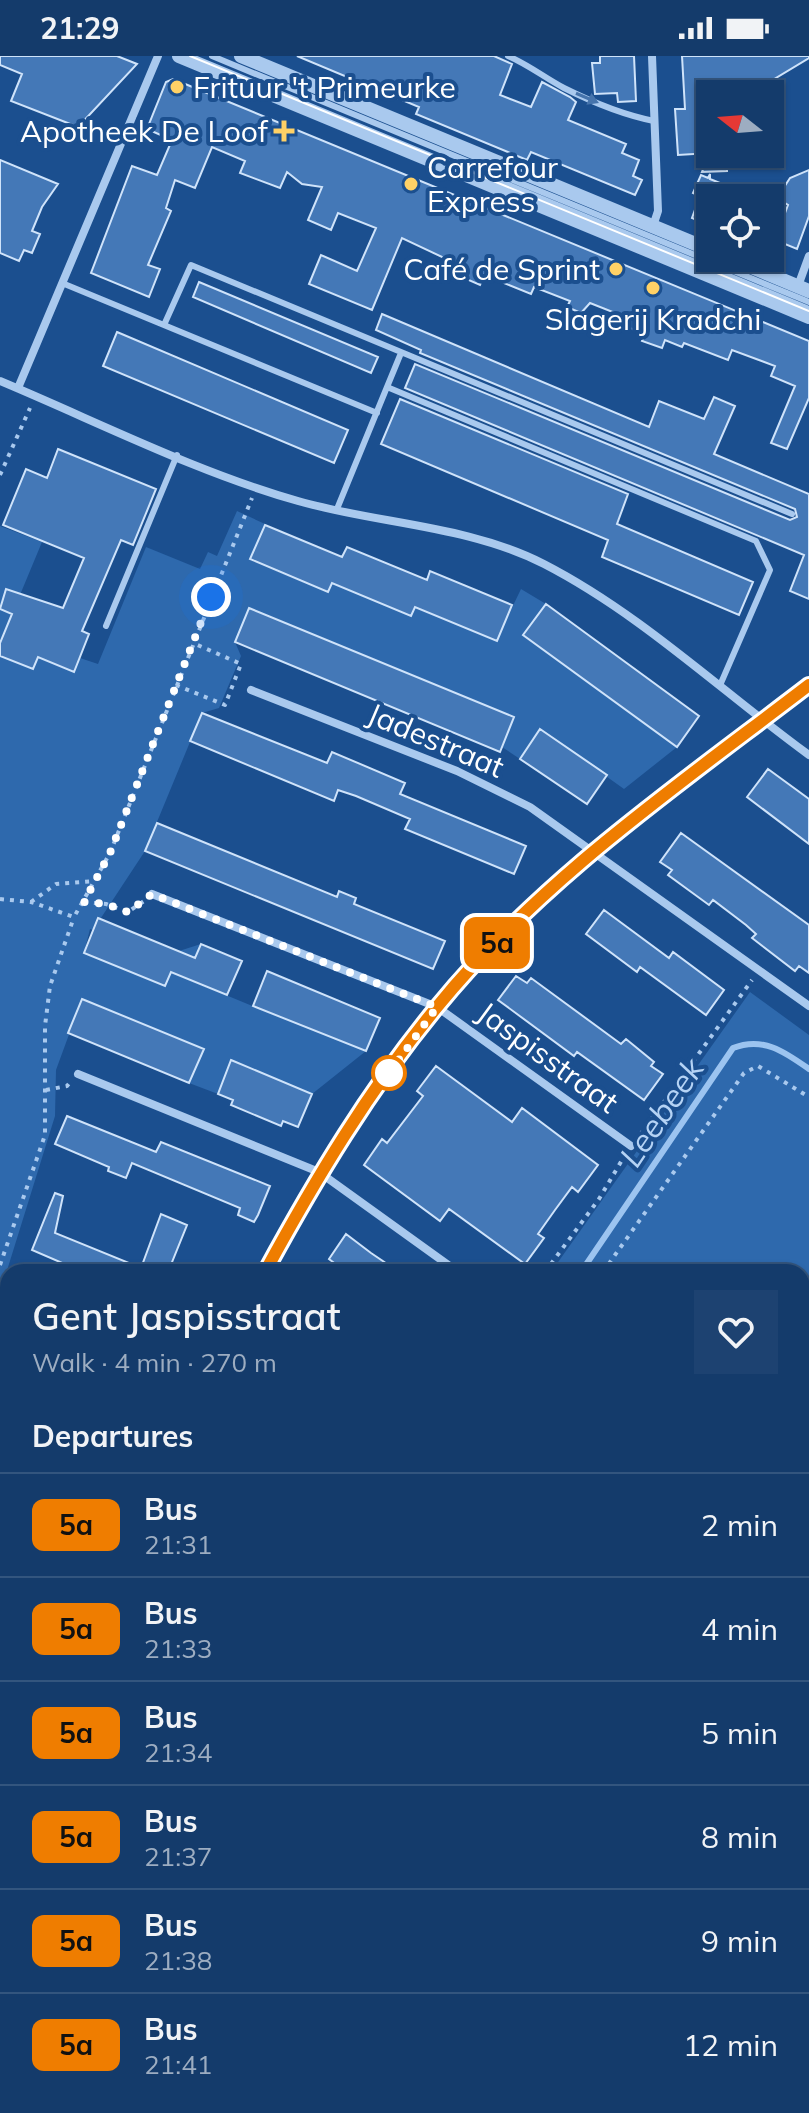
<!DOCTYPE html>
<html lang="en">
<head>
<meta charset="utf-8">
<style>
  body { margin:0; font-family:Mulish,sans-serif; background:#1d4271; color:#f1f3f6; height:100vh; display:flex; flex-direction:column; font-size:30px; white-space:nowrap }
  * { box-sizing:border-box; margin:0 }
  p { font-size:26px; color:#9dadc1 }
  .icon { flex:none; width:44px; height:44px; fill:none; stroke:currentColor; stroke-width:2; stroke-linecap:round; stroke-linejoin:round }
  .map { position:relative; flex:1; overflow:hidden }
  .details { position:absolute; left:0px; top:1208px; width:810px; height:850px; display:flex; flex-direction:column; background:#143b6b; border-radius:24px 24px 0 0; box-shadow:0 2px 6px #0004,0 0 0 2px #33557e }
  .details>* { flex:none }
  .badge { padding:0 16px; border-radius:12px; font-size:28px; line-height:52px }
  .needle { width:52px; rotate:287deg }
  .fabs { position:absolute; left:696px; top:24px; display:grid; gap:16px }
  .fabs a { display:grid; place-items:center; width:88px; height:88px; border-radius:0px; background:#143b6b; box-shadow:0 2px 6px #0004,0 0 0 2px #33557e; font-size:40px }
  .you { position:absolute; width:40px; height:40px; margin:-20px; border:6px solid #fff; border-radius:50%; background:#1a73e8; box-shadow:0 0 0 12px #1a73e833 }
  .map>.badge { position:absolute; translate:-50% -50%; box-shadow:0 0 0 4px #fff }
  h2 { padding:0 32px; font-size:30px; line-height:72px }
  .round { display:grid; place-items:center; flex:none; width:84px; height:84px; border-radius:0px; background:#1d4271 }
  .summary { display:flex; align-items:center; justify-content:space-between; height:136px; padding:0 32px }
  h1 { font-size:38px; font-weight:600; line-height:60px }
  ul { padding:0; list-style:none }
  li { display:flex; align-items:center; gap:24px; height:104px; padding:0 32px; border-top:2px solid #33557e }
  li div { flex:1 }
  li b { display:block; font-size:30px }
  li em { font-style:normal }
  li .badge { min-width:88px; font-weight:700; text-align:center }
  .status { display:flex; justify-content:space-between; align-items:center; height:56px; padding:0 40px; background:#143b6b; direction:ltr }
  .status svg { height:22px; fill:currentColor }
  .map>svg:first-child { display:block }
</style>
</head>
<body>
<div class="status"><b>21:29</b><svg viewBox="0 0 49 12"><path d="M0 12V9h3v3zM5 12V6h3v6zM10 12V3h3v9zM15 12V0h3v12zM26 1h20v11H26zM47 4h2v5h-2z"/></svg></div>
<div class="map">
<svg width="809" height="2057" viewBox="0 0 809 2057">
  <rect width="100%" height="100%" fill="#1b4f8f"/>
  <path fill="#2e69ad" d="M237,455l28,13 -15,36 77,32 5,-9 79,33 4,-9 81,34 25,-52 25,15 -23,32 154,111 -53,42 -84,-60 -20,30 -18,-12 -95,-39 12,-30 -75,-31 -14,34 -18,-12 13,-30 -76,-30 -14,33 6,14 -22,52 -17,5 -57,138 -52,79 -3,-1 -6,24 81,33 14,-35 22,-7 -14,35 80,33 15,-34 3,41 81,32 -54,43 -81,-34 -13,34 -29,-11 14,-34 -121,-50 -26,71 -1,46 -55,177v-637l33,13 5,-12 36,15 6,-14 18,6 48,-117 54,22 8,-17 9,4z
    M0,470l42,16 -42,101z
    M750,936l59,43v363l-7,11v-137h-251z
    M0,1255l8,2v175l-8,-4z
    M8,1481v171l-8,-3v-167z
    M809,1731v236l-7,-1v-224z
    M809,2034v23h-28l9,-7h12v-9z
    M213,2050h47l-5,7h-46z
    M601,2050h76l6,7h-83z"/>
  <path fill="#3c6290" stroke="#9cc4f0" stroke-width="2" d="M802,1966l7,1v67l-7,7z
    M677,2050h113l-9,7h-98z"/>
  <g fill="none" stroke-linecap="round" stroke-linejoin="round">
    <path stroke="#9cc4f0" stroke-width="6" d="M581,1216l152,-224c30,-12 52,4 76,21
      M0,1594l8,3
      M0,1797l8,1
      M243,2057l6,-7
      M610,2057v-7"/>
  </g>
  <path fill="#4478b7" stroke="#cfe3fa" stroke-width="2" d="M0,0h117l20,8 -59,63 -67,-26 11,-27 -22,-9z
    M297,0h197l18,8 -12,31 31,12 11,-25 28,15 6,5 -8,18 58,24 -4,9 17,7 -6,16 9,4 -7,15 -104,-43 -4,8 -111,-46 3,-7z
    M600,0h34l2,45 -18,1 -1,-9 -22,1 -3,-31h8z
    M682,0h127v2l-58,35 -1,-5 -40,2v63l-32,2 -3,-46h10z
    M173,23l636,262v57l-22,51 -16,-6 24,-57 -24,-10 4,-10 -43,-16 -4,10 -44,-17 -2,4 -17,-7 -3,8 -20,-7 3,-7 -25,-10 3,-8 -33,-13 -9,10 -14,-6 3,-6 -36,-14 -3,7 -47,-19 -4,10 -25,-11 4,-9 -57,-27 -30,72 -63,-26 12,-29 36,16 19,-43 -38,-15 -7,17 -23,-10 14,-33 -20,-3 -15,-12 -7,16 -40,-15 5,-12 -33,-14 -17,41 -20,-8 -9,28 5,3 -23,54 12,4 -11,28 -58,-24 41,-107 25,9 15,-35 -25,-11 19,-47z
    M709,98h17l1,17 -25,1z
    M0,104l58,24 -16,23 -10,24 8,3 -8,19 -8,-3 -5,11 -19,-8z
    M809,114v46l-12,33 -22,-9 13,-35 -11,-7 13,-20z
    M710,118v5l47,19h-47v28l-18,-8 8,-22 -7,-3 8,-18 7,3z
    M199,226l179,75 -7,16 -178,-76z
    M382,258l267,113 10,-26 45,18 10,-22 21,9 -21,48 95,40v105l-19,-8 14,-36 -399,-167 10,-24 375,156 7,-3 -2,-8 -375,-156 1,-3 -45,-20z
    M117,276l231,98 -14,33 -231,-97z
    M400,343l228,95 -11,30 136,58 -14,33 -137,-58 6,-17 -227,-96z
    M58,393l98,40 -23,56 -12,-5 -39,91 7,3 -15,38 -36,-15 -5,12 -33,-13v-13l12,-29 -12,-5 6,-20 57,19 21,-50 -81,-33 23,-56 21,9z
    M265,469l77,32 5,-10 80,33 3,-9 82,34 -15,36 -82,-34 -4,9 -79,-33 -4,9 -78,-33z
    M546,548l153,112 -22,31 -154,-112z
    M249,552l265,109 -14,35 -265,-110z
    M202,657l125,50 5,-11 73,31 -5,11 126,52 -12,28 -109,-45 5,-10 -54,-23 -18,-6 -4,11 -144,-60z
    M540,673l67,46 -20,29 -67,-45z
    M768,713l41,30v45l-62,-47z
    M157,767l180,74 2,-6 17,7 -2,6 91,37 -12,28 -288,-118z
    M681,777l128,92v48l-10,-7 -4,5 -43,-33 4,-4 -10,-9 -33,-25 -4,5 -41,-30 4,-5 -12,-8z
    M604,854l65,48 4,-6 51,38 -18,25 -66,-48 -3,5 -51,-38z
    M98,862l97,40 6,-14 41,17 -15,34 -56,-23 -6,14 -81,-33z
    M267,915l113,47 -14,33 -113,-45z
    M516,920l11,7 4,-5 90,66 5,-5 28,23 -3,4 12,8 -19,26 -67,-48 -3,4 -76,-56z
    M82,943l122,50 -15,34 -121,-50z
    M231,1004l81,34 -14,33 -15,-6 -2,5 -50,-21 2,-5 -15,-6z
    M436,1010l76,56 10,-14 76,57 -20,27 -6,-5 -17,23 -17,24 6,4 -19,26 -76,-55 -9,12 -76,-56 18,-26 5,4 36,-47 -6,-5z
    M67,1060l89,36 5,-10 109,44 -12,29 -4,7 -16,-7 2,-7 -108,-45 -6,15 -18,-7 1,-4 -54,-23z
    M55,1137l8,3 -8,37 86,35 20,-54 26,11 -19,47h-85l-51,-22z
    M346,1178l25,19 28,19h-53l-17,-13z"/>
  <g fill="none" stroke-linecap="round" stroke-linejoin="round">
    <path stroke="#a9c9ee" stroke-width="4" stroke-dasharray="4 6" stroke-linecap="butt" d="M0,419l30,-67
      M176,629l49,20 16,-41 -48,-21
      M0,843l31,3 43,15 36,-64 142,-355
      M31,846l25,-18 39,-3
      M84,846l22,2 22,8 16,-11
      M46,1034l21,-4 4,-5
      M640,1079l112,-155
      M0,1209l45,-130v-109l5,-40 24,-69
      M545,1216l54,-73 26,-44
      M603,1216l141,-199 14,-7 51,31
      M0,1245h8
      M0,1566l8,4
      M0,1704l8,3
      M25,2050v7
      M403,2050l18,7
      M266,2057l6,-7
      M427,2057l1,-7
      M664,2057l2,-7"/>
    <path stroke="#a9c9ee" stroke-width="6" d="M212,0l597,246
      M508,0c21,9 37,22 56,32 28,14 60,27 90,33
      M489,121l320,132
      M62,227l315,130
      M164,269l27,-60 601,249
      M387,331l14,-34
      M337,453l50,-122 369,154 14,29 -49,113
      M106,570l71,-171
      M0,1675l8,3
      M802,1728l7,-10"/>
    <path stroke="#a9c9ee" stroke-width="8" d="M652,0l6,155 -5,15
      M798,230l11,-30
      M0,325c98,41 196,91 298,120 80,23 170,24 246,63 97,50 177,127 265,191
      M18,332l140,-332
      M251,634l206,81 73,36 279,199
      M152,838l285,113 194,139
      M78,1018l241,98 139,100
      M265,1216c50,-92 105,-184 172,-265 103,-127 242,-224 372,-322
      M0,1455l8,4
      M802,1638l7,5
      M0,1828h8
      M0,2032l8,-6
      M309,2057l5,-7
      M516,2057l2,-7"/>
    <path stroke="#a9c9ee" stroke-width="14" d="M179,0l630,261
      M241,0l469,194
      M730,202l79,33"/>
    <path stroke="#fff" stroke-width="2" d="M190,0l619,255"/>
  </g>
  <defs><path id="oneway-solid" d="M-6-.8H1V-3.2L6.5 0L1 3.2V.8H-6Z" transform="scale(2)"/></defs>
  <use fill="#4674ac" href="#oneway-solid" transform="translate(587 42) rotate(23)"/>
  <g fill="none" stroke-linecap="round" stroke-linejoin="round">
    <defs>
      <path id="line" d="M265,1216c50,-92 105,-184 172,-265 104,-128 243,-223 372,-322"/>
    </defs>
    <use href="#line" stroke="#fff" stroke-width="18"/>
    <use href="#line" stroke="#ef7d00" stroke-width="12"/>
    <path stroke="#fff" stroke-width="8" stroke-dasharray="0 14.4" d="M211,541l-101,256 -26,49 22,2 22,8 24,-18 285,113 -52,72 4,-6"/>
  </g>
  <g fill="#ffd166" stroke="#1b4f8f" stroke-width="3">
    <circle cx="177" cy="31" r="8"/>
    <path d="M280 63h8v8h8v8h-8v8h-8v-8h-8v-8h8z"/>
    <circle cx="411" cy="128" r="8"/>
    <circle cx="616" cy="213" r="8"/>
    <circle cx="653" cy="232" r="8"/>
  </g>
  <circle fill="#fff" stroke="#ef7d00" stroke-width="4" cx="389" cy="1017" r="16"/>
  <g text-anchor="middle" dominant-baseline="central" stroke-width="8" stroke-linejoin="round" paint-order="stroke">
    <g font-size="30" fill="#fff" stroke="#1b4f8f" text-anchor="start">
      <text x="193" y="31">Frituur 't Primeurke</text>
      <text x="268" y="75" text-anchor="end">Apotheek De Loof</text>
      <text x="427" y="111">Carrefour<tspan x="427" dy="34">Express</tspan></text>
      <text x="600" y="213" text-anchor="end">Café de Sprint</text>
      <text x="653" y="263" text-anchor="middle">Slagerij Kradchi</text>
    </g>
    <g font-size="30" fill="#fff" stroke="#1b4f8f">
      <text transform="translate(436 684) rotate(23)">Jadestraat</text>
      <text transform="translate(548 1001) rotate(36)">Jaspisstraat</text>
    </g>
    <g font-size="32" font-style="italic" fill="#b5d3f5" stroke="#1b4f8f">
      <text transform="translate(661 1056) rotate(-56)">Leebeek</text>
    </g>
  </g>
</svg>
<div class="fabs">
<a><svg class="needle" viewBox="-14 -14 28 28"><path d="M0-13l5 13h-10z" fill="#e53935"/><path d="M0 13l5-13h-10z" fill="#9dadc1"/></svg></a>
<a><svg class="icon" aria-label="locate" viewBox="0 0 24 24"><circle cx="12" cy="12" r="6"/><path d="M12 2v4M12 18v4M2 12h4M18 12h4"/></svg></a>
</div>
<div class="you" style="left:211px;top:541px"></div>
<b class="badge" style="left:497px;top:887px;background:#ef7d00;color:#111">5a</b>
<section class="details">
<div class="summary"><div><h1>Gent Jaspisstraat</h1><p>Walk · 4 min · 270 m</p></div><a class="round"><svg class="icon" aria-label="heart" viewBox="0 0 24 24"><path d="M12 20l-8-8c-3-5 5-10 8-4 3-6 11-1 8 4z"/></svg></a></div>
<h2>Departures</h2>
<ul>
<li><span class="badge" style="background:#ef7d00;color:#111">5a</span><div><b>Bus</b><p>21:31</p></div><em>2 min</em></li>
<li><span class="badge" style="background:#ef7d00;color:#111">5a</span><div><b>Bus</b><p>21:33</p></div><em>4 min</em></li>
<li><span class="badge" style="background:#ef7d00;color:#111">5a</span><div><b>Bus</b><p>21:34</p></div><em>5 min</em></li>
<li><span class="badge" style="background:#ef7d00;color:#111">5a</span><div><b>Bus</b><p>21:37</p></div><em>8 min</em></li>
<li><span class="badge" style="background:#ef7d00;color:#111">5a</span><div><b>Bus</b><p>21:38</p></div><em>9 min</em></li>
<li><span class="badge" style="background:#ef7d00;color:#111">5a</span><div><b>Bus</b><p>21:41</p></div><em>12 min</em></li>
</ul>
</section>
</div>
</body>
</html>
